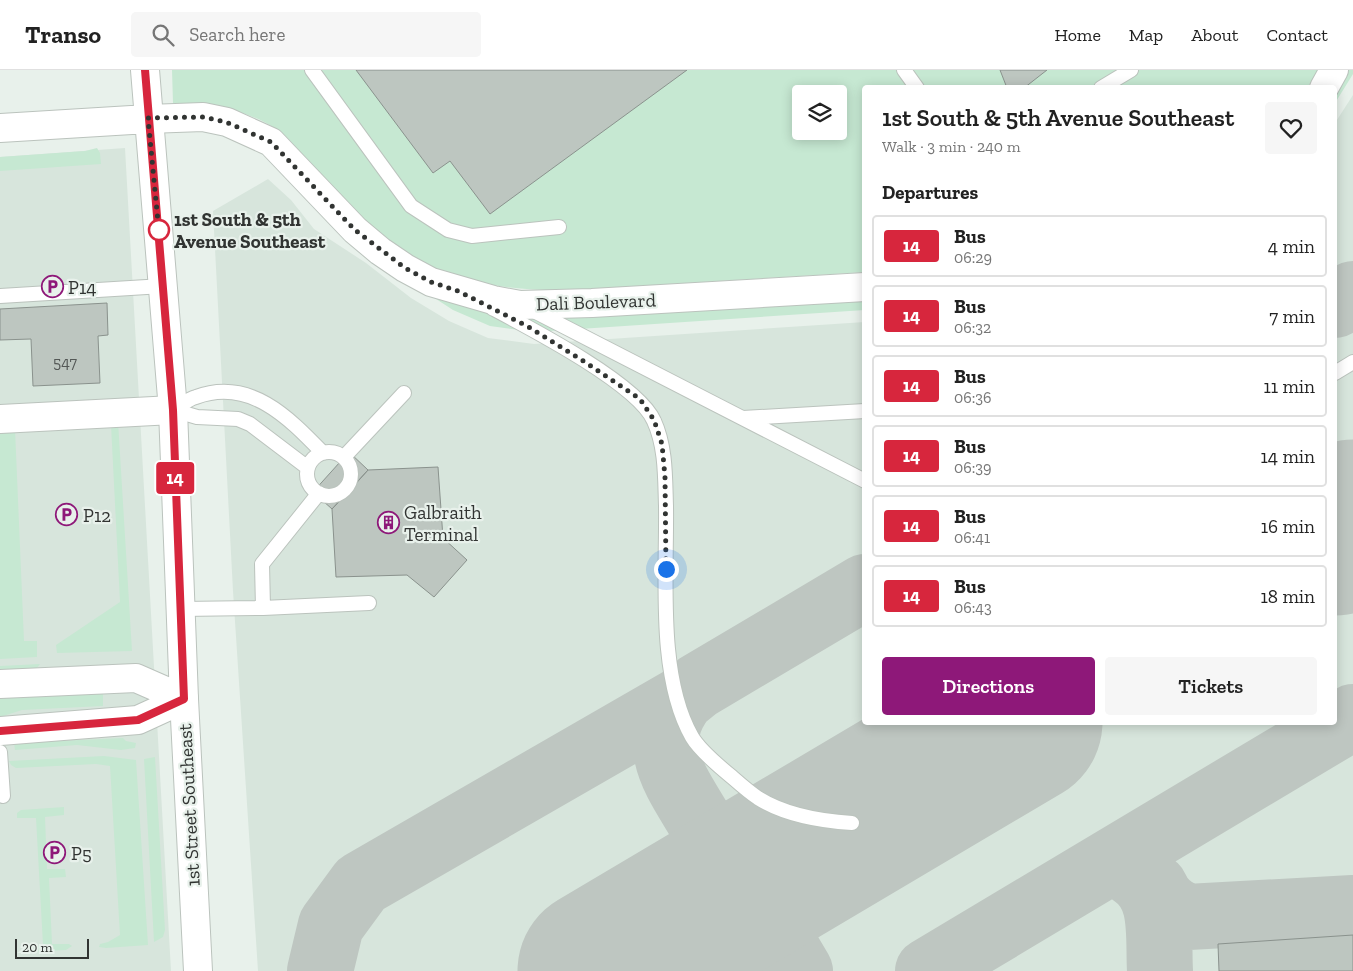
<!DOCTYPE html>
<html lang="en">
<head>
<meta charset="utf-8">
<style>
  body { margin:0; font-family:"Zilla Slab",serif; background:#f6f6f6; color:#222; height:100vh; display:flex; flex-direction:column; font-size:19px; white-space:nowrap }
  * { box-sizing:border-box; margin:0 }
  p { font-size:16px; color:#767676 }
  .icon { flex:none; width:28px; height:28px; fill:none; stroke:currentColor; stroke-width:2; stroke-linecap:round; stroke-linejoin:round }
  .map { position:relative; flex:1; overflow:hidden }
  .sheet { position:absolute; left:862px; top:15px; width:475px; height:640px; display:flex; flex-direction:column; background:#fff; border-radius:5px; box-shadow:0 2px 12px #0003 }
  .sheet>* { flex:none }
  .badge { padding:0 10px; border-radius:4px; font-size:18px; line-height:32px }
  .buttons { position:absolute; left:792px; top:15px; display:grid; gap:10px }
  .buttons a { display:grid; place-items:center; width:55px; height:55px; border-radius:5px; background:#fff; box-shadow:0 2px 12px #0003; font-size:25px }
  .scale { position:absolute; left:15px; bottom:12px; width:74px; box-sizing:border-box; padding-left:5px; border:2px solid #313432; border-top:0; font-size:14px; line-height:18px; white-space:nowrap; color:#313432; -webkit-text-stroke:4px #e8f1eb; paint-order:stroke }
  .you { position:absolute; width:25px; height:25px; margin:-12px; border:4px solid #fff; border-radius:50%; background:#1a73e8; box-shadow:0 0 0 8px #1a73e833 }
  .map>.badge { position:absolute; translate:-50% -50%; box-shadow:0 0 0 2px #fff }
  h2 { padding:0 20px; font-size:19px; line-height:45px }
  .round { display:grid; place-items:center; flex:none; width:52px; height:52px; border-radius:5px; background:#f6f6f6 }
  .headline { display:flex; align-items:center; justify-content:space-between; height:85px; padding:0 20px }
  h1 { font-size:24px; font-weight:600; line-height:38px }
  .primary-button { display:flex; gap:10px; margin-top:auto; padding:10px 20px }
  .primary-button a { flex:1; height:58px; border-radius:5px; background:#8e1879; color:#fff; font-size:20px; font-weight:600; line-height:58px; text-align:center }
  .primary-button a+a { background:#f6f6f6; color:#222 }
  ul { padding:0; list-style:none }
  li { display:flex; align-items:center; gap:15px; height:62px; margin:0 10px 8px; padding:0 10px; border:2px solid #e0e0e0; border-radius:5px }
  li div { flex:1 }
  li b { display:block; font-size:19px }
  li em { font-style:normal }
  li .badge { min-width:55px; font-weight:700; text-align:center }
  header { display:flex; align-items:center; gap:30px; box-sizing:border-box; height:70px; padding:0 25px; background:#fff; border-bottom:1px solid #e0e0e0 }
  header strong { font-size:24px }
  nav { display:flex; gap:28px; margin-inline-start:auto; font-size:18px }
  .search { width:350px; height:45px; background:#f6f6f6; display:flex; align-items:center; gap:12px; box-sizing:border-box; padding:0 18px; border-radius:5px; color:#767676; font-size:19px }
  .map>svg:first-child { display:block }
</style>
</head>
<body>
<header>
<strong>Transo</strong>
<div class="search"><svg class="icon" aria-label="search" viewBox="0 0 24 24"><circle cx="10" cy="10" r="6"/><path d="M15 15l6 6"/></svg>Search here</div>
<nav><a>Home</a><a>Map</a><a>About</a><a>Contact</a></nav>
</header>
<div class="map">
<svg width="1353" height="901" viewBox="0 0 1353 901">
  <rect width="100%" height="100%" fill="#e8f1eb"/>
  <path fill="#d7e5dc" d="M1353,25v876h-1095l-25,-380 -20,-380 55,-32 23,21 23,29 52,34 45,35 38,23 39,17 46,6 331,-22v400h470v-599z
    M125,78l46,823h-171v-814z"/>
  <path fill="#c6e8d2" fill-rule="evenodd" d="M172,0h1147l-12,18h-442v184c-66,4 -131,8 -197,12 -78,5 -156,16 -232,-15 -51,-21 -89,-67 -127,-106 -10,-11 -21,-27 -34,-35 -31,-19 -66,-25 -102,-25zM801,24h38v37h-38z
    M1349,0h4v4l-18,29v-7z
    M97,78l3,5 1,11 -101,7v-14l85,-6z
    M433,227l58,17 30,5 71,-2 273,-16v9l-331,22 -44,-6 -37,-16z
    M118,351l14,230 -75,2 -1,-8 64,-43 -9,-177z
    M0,356l15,3 9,212h13v16l-37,2z
    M40,594l-6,8 -34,5v-11z
    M103,619v17l-81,4 -22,7v-23z
    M123,668l3,3 10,2 -1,5 -14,2 -44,-5 -62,5 -1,-7z
    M104,686l32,4 12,185 -42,3 -7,-1 1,-3 8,-2 12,-7 -10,-169 -14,-2 -80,4 -5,-3 -2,-4z
    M155,687l10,173 -2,7 -9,5 -10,-183z
    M64,737v8l-19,2 2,52h18l1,8 -17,1 3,66h17l3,2 -6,4 -39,2 -1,-6 17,-1 -7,-127h-19v-5l4,-3z"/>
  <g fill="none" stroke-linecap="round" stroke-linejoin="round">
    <path stroke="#bec6c1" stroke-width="66" d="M1335,235l18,-11
      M1351,454l2,-1
      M682,629c-34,46 -8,79 17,121
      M1133,804c32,20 25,63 27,97
      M1155,817c7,16 17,23 33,30l165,-9
      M693,845c5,-9 12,-18 15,-28 5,-21 -3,-48 -9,-67 32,34 59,49 105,29
      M693,845c25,-6 54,-22 75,2 -6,-37 17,-43 36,-68
      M768,847l32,54
      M320,901l11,-46 30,-41 321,-185 16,-13 167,-99
      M928,901l425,-254"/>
    <path stroke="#bec6c1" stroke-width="165" d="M1335,463l18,-11
      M600,901l420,-249"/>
  </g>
  <path fill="#bdc6c0" stroke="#8a928d" d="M356,0h331l-197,144 -40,-53 -17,12z
    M1000,0h47l-23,18h-17z
    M107,233l1,32 -10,1 2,47 -67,3 -2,-47 -31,1v-31z
    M349,382l19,18 -36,39 -19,-17z
    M438,397l5,71 24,22 -33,37 -27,-22 -71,2 -4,-68 20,-21 16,-18z
    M1353,865v36h-134l-1,-27z"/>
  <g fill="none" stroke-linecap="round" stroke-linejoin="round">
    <defs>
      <path id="lane" d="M312,0l99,136 37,24 24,6 87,-9
        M904,0l13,18
        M1101,18l30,-18
        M0,226l163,-10
        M492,238c38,20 146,76 162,113 12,26 11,57 12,85 1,69 -9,170 26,231 7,12 29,31 40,40 8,7 17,15 26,21 27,17 63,23 94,25
        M530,239l335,172
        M1335,303l18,-11
        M173,340c7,-4 15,-11 23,-13 54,-20 93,21 127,56
        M173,340l24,7 41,2 12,5 58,44
        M743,348l122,-7
        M307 404a22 22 0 1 1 44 0a22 22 0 1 1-44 0Z
        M344,387l60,-64
        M263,538l-1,-44 57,-71
        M181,539l82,-1 106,-5
        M0,682l3,44"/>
      <path id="street" d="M1324,18l10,-18
        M148,49l55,-2 24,5 44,20 84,88 25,21 25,17 26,14 62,18 27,5 72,-2 273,-16
        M0,349l173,-9
        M184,629l14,272"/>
      <path id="secondary" d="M145,0l28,340 11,289
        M0,58l148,-9
        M0,614l136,-6 48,21
        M0,661l138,-11 46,-21"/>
    </defs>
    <use href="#lane" stroke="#bbc3bd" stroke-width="16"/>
    <use href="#street" stroke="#bbc3bd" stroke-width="30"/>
    <use href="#secondary" stroke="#bbc3bd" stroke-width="30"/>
    <use href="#lane" stroke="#fff" stroke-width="14"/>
    <use href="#street" stroke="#fff" stroke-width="28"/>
    <use href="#secondary" stroke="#fff" stroke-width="28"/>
  </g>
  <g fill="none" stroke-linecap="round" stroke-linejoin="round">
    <defs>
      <path id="line" d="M0,661l138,-11 46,-21 -11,-289 -28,-340"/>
    </defs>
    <use href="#line" stroke="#fff" stroke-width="11"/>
    <use href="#line" stroke="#d7263d" stroke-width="8"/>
    <path stroke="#313432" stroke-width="5" stroke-dasharray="0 9" d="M159,160v2l-11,-114 55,-1 23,5 45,20 84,88 50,38 26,14 27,9 69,35 58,36 55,37 14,21 8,24 3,33 1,92"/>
  </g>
  <defs>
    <symbol id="parking-ring" viewBox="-11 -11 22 22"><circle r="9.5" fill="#e8f1eb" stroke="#8e1879" stroke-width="1.5"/><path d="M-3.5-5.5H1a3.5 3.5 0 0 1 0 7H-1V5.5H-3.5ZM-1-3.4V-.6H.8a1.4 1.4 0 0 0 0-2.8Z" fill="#8e1879"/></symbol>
    <symbol id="building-ring" viewBox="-11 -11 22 22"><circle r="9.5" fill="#e8f1eb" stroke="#8e1879" stroke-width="1.5"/><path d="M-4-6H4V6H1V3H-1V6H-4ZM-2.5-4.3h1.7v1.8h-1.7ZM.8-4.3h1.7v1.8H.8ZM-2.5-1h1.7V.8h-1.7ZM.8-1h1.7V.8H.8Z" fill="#8e1879"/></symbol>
  </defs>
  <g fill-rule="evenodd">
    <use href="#parking-ring" x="40" y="204" width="25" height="25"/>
    <use href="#parking-ring" x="54" y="432" width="25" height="25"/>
    <use href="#building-ring" x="376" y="440" width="25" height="25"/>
    <use href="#parking-ring" x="42" y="770" width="25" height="25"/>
  </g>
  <circle fill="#fff" stroke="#d7263d" stroke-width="2.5" cx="159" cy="160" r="10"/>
  <g text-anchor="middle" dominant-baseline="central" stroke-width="4.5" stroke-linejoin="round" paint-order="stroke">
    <g font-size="16" fill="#545856">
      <text x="65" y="292">547</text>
    </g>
    <g font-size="19" font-weight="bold" fill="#313432" stroke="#e8f1eb" text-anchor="start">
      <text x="174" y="149">1st South &amp; 5th<tspan x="174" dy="22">Avenue Southeast</tspan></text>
    </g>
    <g font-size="19" fill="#313432" stroke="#e8f1eb" text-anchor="start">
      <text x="68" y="217">P14</text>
      <text x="404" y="442">Galbraith<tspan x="404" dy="22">Terminal</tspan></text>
      <text x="83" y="445">P12</text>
      <text x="71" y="783">P5</text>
    </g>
    <g font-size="19" fill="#313432" stroke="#e8f1eb">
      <text transform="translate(596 232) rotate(-2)">Dali Boulevard</text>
      <text transform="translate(189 735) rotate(-93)">1st Street Southeast</text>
    </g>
  </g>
</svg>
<div class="buttons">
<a><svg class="icon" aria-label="layers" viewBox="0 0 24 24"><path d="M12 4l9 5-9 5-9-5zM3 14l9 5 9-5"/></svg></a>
</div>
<div class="scale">20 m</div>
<div class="you" style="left:666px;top:499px"></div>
<b class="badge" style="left:175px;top:408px;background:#d7263d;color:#fff">14</b>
<section class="sheet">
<div class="headline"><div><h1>1st South &amp; 5th Avenue Southeast</h1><p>Walk · 3 min · 240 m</p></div><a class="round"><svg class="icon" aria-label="heart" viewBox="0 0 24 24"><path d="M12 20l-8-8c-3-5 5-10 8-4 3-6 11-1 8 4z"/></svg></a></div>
<h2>Departures</h2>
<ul>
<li><span class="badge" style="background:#d7263d;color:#fff">14</span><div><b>Bus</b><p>06:29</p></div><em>4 min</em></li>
<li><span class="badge" style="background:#d7263d;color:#fff">14</span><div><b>Bus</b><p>06:32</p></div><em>7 min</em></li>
<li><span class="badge" style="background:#d7263d;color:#fff">14</span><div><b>Bus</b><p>06:36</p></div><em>11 min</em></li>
<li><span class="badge" style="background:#d7263d;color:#fff">14</span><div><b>Bus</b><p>06:39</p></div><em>14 min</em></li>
<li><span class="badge" style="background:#d7263d;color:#fff">14</span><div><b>Bus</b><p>06:41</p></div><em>16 min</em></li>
<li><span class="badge" style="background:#d7263d;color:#fff">14</span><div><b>Bus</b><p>06:43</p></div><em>18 min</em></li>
</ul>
<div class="primary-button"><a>Directions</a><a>Tickets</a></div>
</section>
</div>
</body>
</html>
